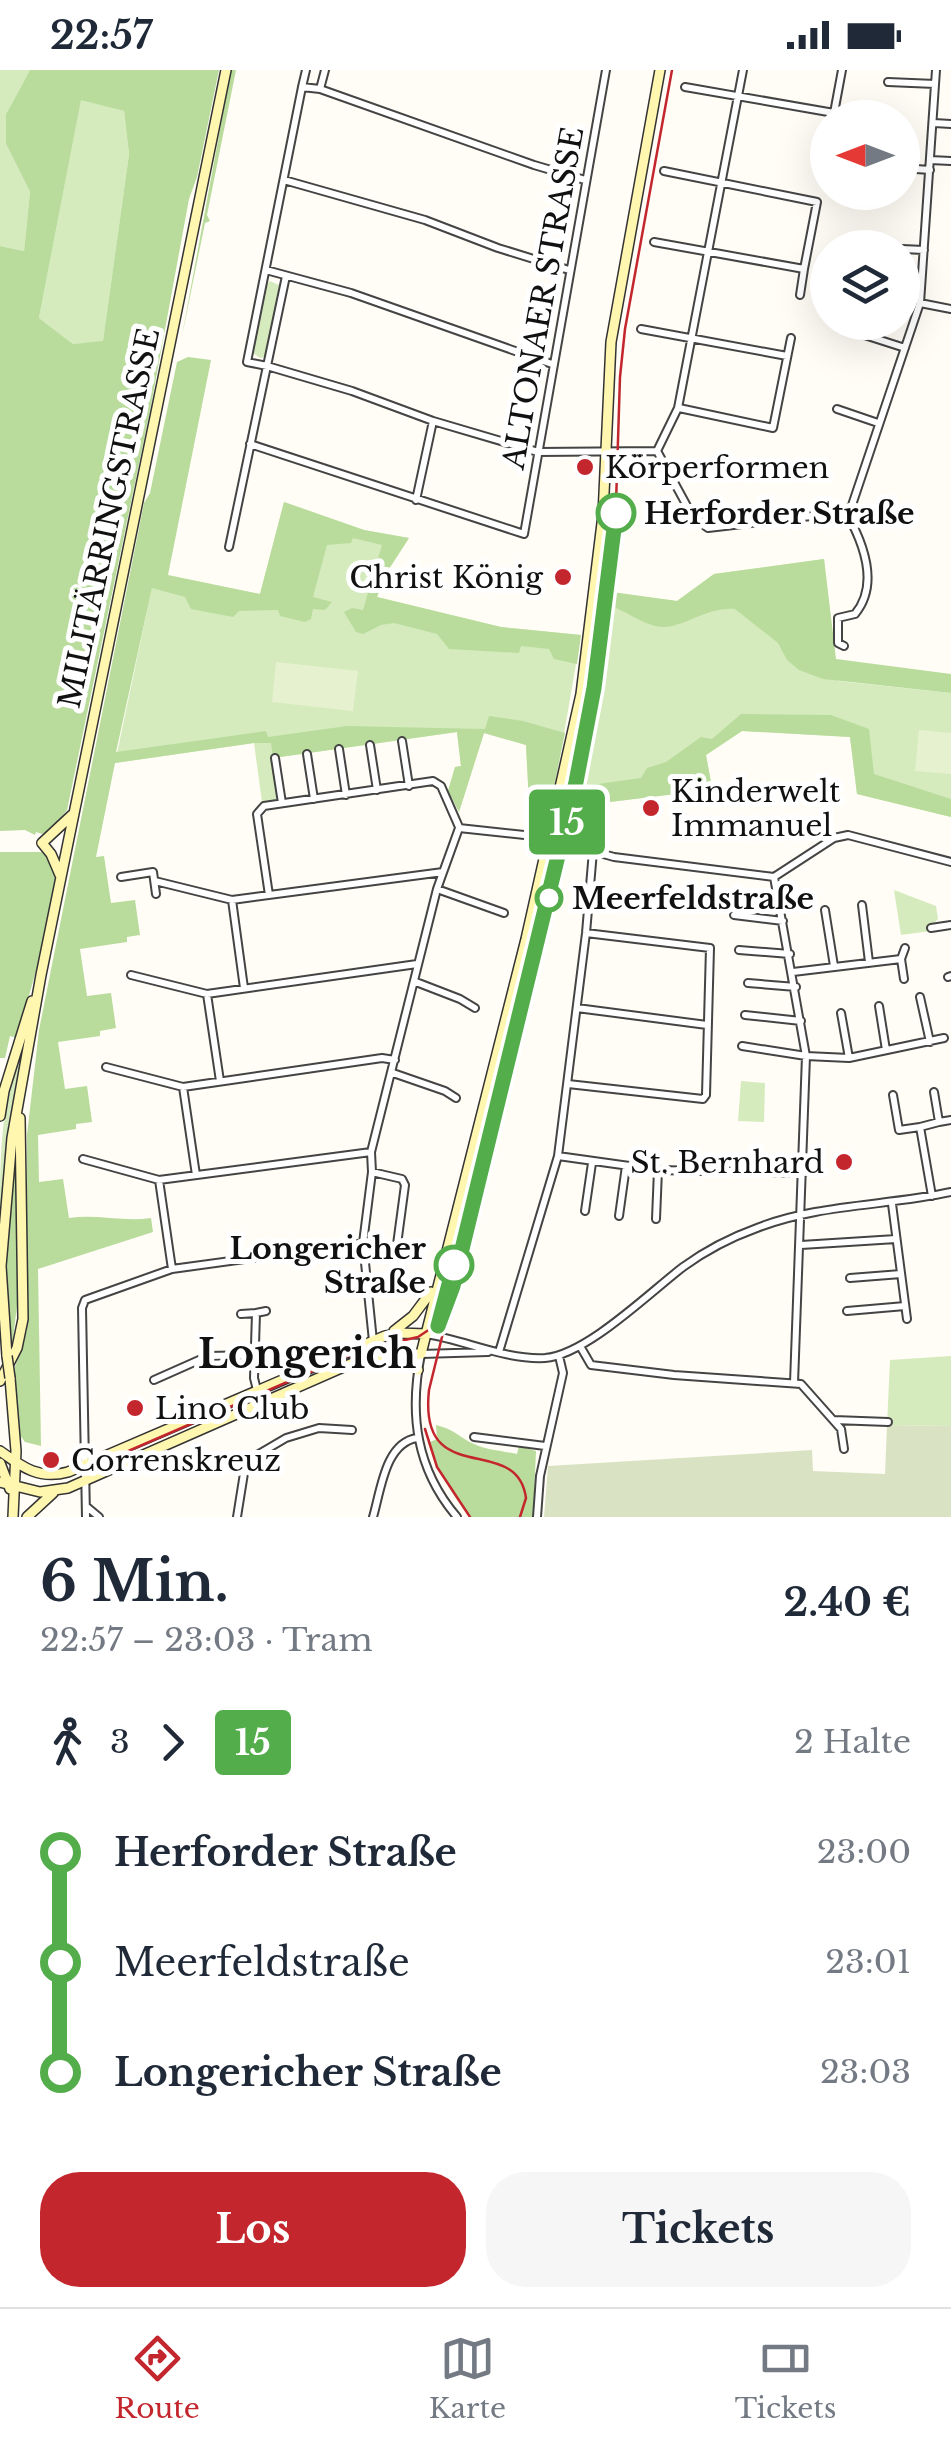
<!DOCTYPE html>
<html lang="de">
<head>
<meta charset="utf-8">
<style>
  body { margin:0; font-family:"Libre Baskerville",serif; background:#f6f6f7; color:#1f2937; height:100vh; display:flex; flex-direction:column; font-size:38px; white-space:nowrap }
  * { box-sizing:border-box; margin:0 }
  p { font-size:32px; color:#747a83 }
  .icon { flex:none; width:55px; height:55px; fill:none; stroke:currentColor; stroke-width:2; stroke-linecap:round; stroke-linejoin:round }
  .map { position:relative; height:1447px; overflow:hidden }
  .side { display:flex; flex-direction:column; background:#fff; flex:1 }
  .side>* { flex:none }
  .badge { padding:0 20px; border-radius:8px; font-size:35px; line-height:65px }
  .needle { width:65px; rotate:270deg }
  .buttons { position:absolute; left:810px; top:30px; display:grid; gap:20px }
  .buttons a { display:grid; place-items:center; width:110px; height:110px; border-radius:50%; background:#fff; box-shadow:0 10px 40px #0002; font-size:50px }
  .map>.badge { position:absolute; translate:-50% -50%; box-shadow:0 0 0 5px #fff }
  .legs { display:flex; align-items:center; gap:15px; height:110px; padding:0 40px; font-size:32px }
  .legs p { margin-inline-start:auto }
  .summary { display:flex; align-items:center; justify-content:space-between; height:170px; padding:0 40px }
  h1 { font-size:55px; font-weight:800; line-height:75px }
  .button { display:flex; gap:20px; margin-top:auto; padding:20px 40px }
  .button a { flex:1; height:115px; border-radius:40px; background:#c4262e; color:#fff; font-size:40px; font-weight:800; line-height:115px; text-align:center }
  .button a+a { background:#f6f6f7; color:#1f2937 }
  ul { padding:0 40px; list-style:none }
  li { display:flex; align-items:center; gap:35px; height:110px; font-size:38px }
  li i { display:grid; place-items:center; width:15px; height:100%; margin:0 12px; background:currentColor }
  li i::after { content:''; width:25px; height:25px; margin:-12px; border:8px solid; border-radius:50%; background:#fff }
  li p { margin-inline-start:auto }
  li:first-child i { background:linear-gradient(#0000 50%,currentColor 0) }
  li:last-child i { background:linear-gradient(currentColor 50%,#0000 0) }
  .status { display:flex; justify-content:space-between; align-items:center; height:70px; padding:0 50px; background:#fff; direction:ltr }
  .status svg { height:28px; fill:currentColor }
  .tab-bar { display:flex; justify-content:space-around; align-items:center; height:140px; border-top:2px solid #e0e1e3; background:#fff; font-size:28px; color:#747a83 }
  .tab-bar a { display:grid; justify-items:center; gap:5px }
  .tab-bar .on { color:#c4262e }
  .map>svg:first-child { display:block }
</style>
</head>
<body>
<div class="status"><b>22:57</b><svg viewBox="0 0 49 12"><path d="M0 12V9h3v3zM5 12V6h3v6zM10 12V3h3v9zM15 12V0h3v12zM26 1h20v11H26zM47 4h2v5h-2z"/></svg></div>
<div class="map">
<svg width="951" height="1447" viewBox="0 0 951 1447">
  <rect width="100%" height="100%" fill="#fffdf5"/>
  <path fill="#d5ebbd" d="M0,0h30l-24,44v30l24,48 -6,59 -24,-5z
    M81,29l43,12 5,43 -26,188 -30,2 -34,-26z
    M270,211l11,5 -14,70 -7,2 -7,-5 13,-67z
    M284,432l80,28 45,8 -22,34 -10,25 124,30 80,8 -26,151 -27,-5 -2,-36 -42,-12 -25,79 -11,-21 7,-24 6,-1 -4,-34 -184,26 5,38 -3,4 -13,2 -8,-59 -139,20 40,-190 105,21z
    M824,489l14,122 113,12v124l-94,-23 -7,-57 -108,-6 -36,24 7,38 -13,-2 -115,14 -8,23 -9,-1 27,-135 14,-100 68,9 37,-27z
    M894,820l42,16 2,13 -7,7v5l-30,4z
    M19,994l2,5 -10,46 -11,98c0,-39 0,-117 19,-149z
    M741,1011l24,2 -1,39 -26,-1z
    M951,1286v70l-64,-1 3,-65z"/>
  <path fill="#b9dc9c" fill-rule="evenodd" d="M30,0h189l-22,107 -8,22 -39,212 -83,399 -14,18 -11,6 -6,-2 -1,3 -10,-5 -25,1v-585l24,5 6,-59 -24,-48v-30zM81,30l43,11 5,43 -26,187 -30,3 -34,-26z
    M231,0h5l-29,145 3,6 -5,2 -24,118z
    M188,287l23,3 -43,215 92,19 24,-92 80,28 45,8 -22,34 -10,25 124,30 80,8 -4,29 -23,-5 -5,-10 -28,-3 -2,7 -70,-4 -12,-15 -43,-11 -13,2 -18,9 -7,-2 -12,-20 8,-4 11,2 19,-65 -29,-7 -2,5 -24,2 -14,52 19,5 -7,8 -12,-1 -2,10 -6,3 -25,-6 -2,-6 -39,1 -6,6 -42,-8 -6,-12 -33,-9 -36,164 150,-21 2,6 79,-11 138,3 4,-13 34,5 42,12 -20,93 -15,-2 -4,-79 -42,-12 -25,79 -11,-21 7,-24 6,-1 -4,-34 -184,26 -2,-15h-17l-139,20 -19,94 8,-1 7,47 24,-3 5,35 -13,2v5l-47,7 7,47 24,-3 5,35 -16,3v5l-42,6 7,47 22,-3 5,36 -16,2v5l-38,6 1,47 24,-3 6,39c27,-4 55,4 82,0l2,14 -115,37 3,177 -16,-4 -6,-8 -6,-61 14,-43v-195l12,-105 105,-527 6,-10 27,-131z
    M824,489l12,100 115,15v19l-128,-14 -24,-9 -12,-10 -9,-17 -43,-34c-30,-2 -51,19 -73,18 -15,-1 -32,-13 -46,-19l-4,-16 65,9 37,-27z
    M741,644l90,1 38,14 5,45 77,25v18l-94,-23 -7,-57 -108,-6 -36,24 7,38 -13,-2 -115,14 6,-20 50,-7 6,-10 19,-6 35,-25 11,2z
    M0,782h41l10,5 5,19 -19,91 -20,71 -7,-2 -5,22h-5z
    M17,1068v168l-5,40c-12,-50 -5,-155 5,-208z
    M436,1355c20,5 22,12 38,19 13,6 29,7 43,10l2,-8 17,5 -3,66h-63c-18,-22 -33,-47 -42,-74l9,-4z"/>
  <path fill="#d9e3c4" d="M887,1355l64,1v91h-407l4,-51 264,-16 1,21 72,3z"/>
  <path fill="#e6f2cf" d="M276,592l82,9 -5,40 -81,-9z
    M919,660l32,3v41l-36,-3z"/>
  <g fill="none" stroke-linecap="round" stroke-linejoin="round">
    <defs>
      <path id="street" d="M888,12l47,2
        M302,17l4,-17
        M685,17l149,26 8,-43
        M320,19l214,76 51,15
        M934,53l17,1
        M930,90l21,1
        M902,98l28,2
        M284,110l141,40 73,28 71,22
        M654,172l150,27 13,-67 -153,-31
        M866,176l19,2
        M902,179l22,1
        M266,200l85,23 201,71
        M286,206l-19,90 85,25 81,30 105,31 119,-1 21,-43 65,-338
        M800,225l4,-26
        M920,233l31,6
        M641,259l146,27
        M852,261l53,17
        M679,338l94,20 18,-90
        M837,339l41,14
        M250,374l274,90 82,-464
        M657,381l36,66 15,11 138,-16
        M416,430l17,-79
        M229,477l38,-181 -20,-4 55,-275 18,2 5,-19
        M844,576l-6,-3v-25l17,-4c25,-30 8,-72 -9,-102l6,-7 68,-202 16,-233
        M402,671l7,45
        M370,675l7,45
        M339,679l7,46
        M307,684l7,45
        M275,688l7,45
        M459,758l84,9 71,20 160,20 60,-39 14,-3 103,27
        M121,807l32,-5 3,22
        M774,807l32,179 -12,327
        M155,811l77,19
        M437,819l67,24
        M269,825l-12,-81 7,-8 169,-25 8,5 18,41
        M862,835l7,57
        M825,840l9,56
        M734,845l49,6
        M931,858l20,-3
        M739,880l51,4
        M793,902l108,-13
        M131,905l76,19
        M948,907l3,-1
        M904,909l-3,-20 4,-11
        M416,912l44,17 15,9
        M748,913l48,4
        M244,918l-12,-88 211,-28
        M920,927l10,45
        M879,936l7,44
        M577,938l130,17
        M841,943l8,45
        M745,945l56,6
        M742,976l64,10 43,2 95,-20
        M106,997l77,20
        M393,1003l52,18 11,7
        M220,1011l-13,-87 210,-30
        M568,1014l135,15 3,-4 4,-147 -124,-15
        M934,1022l5,30 12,-2
        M893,1025l6,35 21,-3 12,69
        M920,1057l19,-5
        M558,1086l100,14 146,3
        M83,1089l76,21 212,-28
        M196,1105l-13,-88 199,-29 13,2
        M159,1110l13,89
        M892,1134l15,115
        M585,1141l7,-48
        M619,1146l7,-50
        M656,1149l2,-49
        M801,1175l95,-6
        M366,1187l30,-5 9,-67 -3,-6 -30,-7
        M850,1208l51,-4
        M847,1241l58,-5
        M256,1243l10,-2
        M241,1244l15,-1 -2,65 3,12
        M426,1264c39,6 79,26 119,24 41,-3 104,-65 138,-91 22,-16 49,-30 74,-39 60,-24 131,-22 194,-36
        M373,1271l-10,-98 9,-71 -1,-20 66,-263 22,-61
        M580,1276l11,19 83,10 127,9 40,45 3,20
        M499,1282l59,-196 28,-223 7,-82
        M154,1310l54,-24 47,-1
        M834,1350l54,2
        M474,1367l71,9
        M87,1437l12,10
        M86,1447l-4,-209 3,-8 87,-31 191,-26
        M237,1447l8,-50 12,-12 29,-17 33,-10 33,2
        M373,1447c8,-27 12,-74 44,-79
        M457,1447c-41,-48 -48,-103 -36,-163l67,-2
        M537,1447l3,-41 23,-103 -4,-17"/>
      <path id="secondary" d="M60,805l-9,-21 -9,-11 30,-28
        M0,1046l4,-25 28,-90
        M394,1261l19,-15 18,-24
        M7,1286l-6,-90 11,-128 29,-163 185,-905
        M400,1288l10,4 8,8
        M10,1308l6,73 -3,66
        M0,1311l17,-33 6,-29 -3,-201
        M0,1381c22,16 39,29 68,21l317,-136 14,-3 27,1
        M0,1393l10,26
        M0,1412l40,10 28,-4 296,-130 57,-4 105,-415 55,-245 22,-179 8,-173 49,-272
        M27,1447l26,-24"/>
    </defs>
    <use href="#street" stroke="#444" stroke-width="10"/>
    <use href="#secondary" stroke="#333" stroke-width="12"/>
    <use href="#street" stroke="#fff" stroke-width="6"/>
    <use href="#secondary" stroke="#fff6b0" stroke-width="9"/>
    <path stroke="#c4262e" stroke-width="2.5" d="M425,1359l12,38 33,50
      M96,1395l265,-115 57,-13 12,-8 10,-16
      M520,1447l6,-19c-9,-67 -108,-6 -97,-108l134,-547 22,-106 30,-202 5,-158 5,-48 47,-259"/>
    <defs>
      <path id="secondary-bridge" d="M7,1286l3,22"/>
    </defs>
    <use href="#secondary-bridge" stroke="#333" stroke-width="12" stroke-linecap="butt"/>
    <use href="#secondary-bridge" stroke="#fff6b0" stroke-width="9"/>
  </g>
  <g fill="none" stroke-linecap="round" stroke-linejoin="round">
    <defs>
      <path id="line-1" d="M454,1195l-16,61 15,-40 123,-504 18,-94 22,-175"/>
    </defs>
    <use href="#line-1" stroke="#fff" stroke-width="22"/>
    <use href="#line-1" stroke="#54ad4b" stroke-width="15"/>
  </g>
  <g fill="#c4262e" stroke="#fff" stroke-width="4">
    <circle cx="585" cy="397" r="10"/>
    <circle cx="563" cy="507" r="10"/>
    <circle cx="651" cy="738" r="10"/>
    <circle cx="844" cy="1092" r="10"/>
    <circle cx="135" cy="1338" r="10"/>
    <circle cx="51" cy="1390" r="10"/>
  </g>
  <g fill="#fff" stroke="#54ad4b" stroke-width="5">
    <circle cx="616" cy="443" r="18"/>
    <circle cx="549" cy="828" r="12"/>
    <circle cx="454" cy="1195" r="18"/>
  </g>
  <g text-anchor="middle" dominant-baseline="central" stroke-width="10" stroke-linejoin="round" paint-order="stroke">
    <g font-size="30" fill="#111" stroke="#fff">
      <text transform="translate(543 228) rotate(-80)">ALTONAER STRASSE</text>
      <text transform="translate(109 448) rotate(-78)">MILITÄRRINGSTRASSE</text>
    </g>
    <g font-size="30" fill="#111" stroke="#fff" text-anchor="start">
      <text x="605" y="397">Körperformen</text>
      <text x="543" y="507" text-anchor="end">Christ König</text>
      <text x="671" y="721">Kinderwelt<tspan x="671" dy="34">Immanuel</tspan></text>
      <text x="824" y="1092" text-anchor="end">St. Bernhard</text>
      <text x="155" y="1338">Lino Club</text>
      <text x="71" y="1390">Correnskreuz</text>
    </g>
    <g font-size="30" font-weight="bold" fill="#111" stroke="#fff" text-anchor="start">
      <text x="644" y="443">Herforder Straße</text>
      <text x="572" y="828">Meerfeldstraße</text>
      <text x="426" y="1178" text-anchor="end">Longericher<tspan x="426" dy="34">Straße</tspan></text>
    </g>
    <g font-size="40" font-weight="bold" fill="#111" stroke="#fff">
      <text x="307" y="1284">Longerich</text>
    </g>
  </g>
</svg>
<div class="buttons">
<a><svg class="needle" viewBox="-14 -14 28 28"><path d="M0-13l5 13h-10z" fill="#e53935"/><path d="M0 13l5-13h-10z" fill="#747a83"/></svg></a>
<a><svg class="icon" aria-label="layers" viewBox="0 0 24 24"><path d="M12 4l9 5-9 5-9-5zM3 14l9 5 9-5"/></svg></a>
</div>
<b class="badge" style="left:567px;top:752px;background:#54ad4b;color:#fff">15</b>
</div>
<section class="side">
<div class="summary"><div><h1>6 Min.</h1><p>22:57 – 23:03 · Tram</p></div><b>2.40 €</b></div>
<div class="legs"><svg class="icon" aria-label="walk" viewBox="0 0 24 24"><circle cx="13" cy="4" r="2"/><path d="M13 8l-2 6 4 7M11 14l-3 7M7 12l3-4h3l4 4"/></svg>3<svg class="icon" aria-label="forward" viewBox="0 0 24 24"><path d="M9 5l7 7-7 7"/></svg><b class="badge" style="background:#54ad4b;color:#fff">15</b><p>2 Halte</p></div>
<ul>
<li><i style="color:#54ad4b"></i><b>Herforder Straße</b><p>23:00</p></li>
<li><i style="color:#54ad4b"></i><span>Meerfeldstraße</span><p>23:01</p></li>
<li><i style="color:#54ad4b"></i><b>Longericher Straße</b><p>23:03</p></li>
</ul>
<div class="button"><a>Los</a><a>Tickets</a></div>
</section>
<nav class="tab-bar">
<a class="on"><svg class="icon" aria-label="directions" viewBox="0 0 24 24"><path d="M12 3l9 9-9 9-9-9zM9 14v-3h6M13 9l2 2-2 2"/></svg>Route</a>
<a><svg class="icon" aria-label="map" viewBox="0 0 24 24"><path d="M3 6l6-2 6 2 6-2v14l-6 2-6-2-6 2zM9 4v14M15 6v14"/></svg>Karte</a>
<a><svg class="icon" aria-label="tickets" viewBox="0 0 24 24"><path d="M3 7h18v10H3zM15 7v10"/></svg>Tickets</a>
</nav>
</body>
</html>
